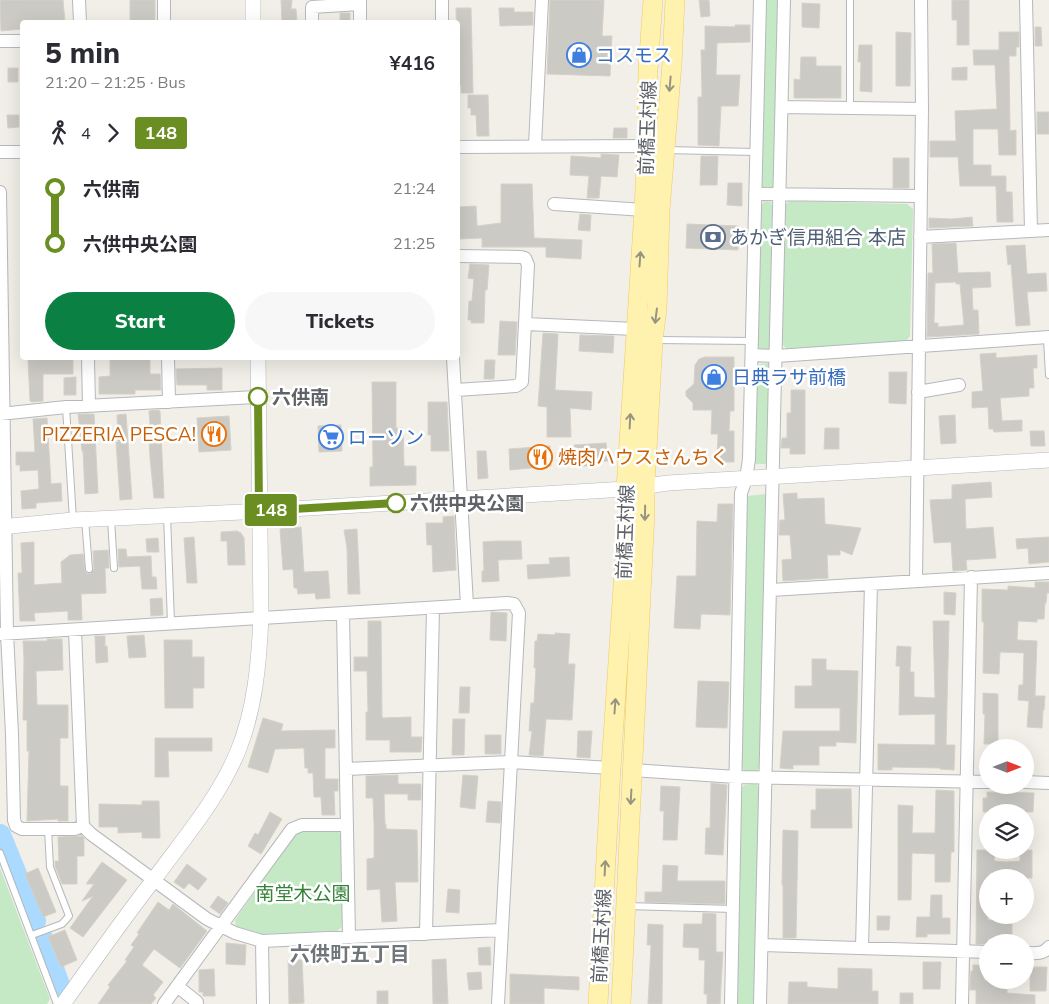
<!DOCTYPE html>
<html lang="en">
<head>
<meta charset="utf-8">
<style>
  body { margin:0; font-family:Mulish,"Noto Sans JP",sans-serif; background:#f7f7f7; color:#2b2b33; height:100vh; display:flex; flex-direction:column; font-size:19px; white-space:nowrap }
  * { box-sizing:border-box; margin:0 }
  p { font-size:16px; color:#7c7c81 }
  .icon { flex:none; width:28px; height:28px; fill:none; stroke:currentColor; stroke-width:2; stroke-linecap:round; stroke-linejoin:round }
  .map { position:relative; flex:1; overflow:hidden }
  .panel { position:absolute; left:20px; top:20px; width:440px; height:340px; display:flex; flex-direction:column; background:#fff; border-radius:5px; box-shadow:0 5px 20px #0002 }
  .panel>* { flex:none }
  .badge { padding:0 10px; border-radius:4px; font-size:18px; line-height:32px }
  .needle { width:32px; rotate:90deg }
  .tools { position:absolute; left:979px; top:739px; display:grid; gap:10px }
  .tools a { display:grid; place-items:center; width:55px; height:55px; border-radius:50%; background:#fff; box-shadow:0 5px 20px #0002; font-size:25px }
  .map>.badge { position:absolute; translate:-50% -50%; box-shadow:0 0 0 2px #fff }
  .legs { display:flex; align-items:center; gap:8px; height:55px; padding:0 25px; font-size:16px }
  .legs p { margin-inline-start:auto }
  .overview { display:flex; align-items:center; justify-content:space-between; height:85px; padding:0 25px }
  h1 { font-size:28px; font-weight:800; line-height:38px }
  .button { display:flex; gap:10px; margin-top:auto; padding:10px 25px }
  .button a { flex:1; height:58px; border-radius:30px; background:#0b8043; color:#fff; font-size:20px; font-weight:800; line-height:58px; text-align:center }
  .button a+a { background:#f7f7f7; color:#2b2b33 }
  ul { padding:0 25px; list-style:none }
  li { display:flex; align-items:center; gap:18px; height:55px; font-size:19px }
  li i { display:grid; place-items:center; width:8px; height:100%; margin:0 6px; background:currentColor }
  li i::after { content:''; width:12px; height:12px; margin:-6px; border:4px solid; border-radius:50%; background:#fff }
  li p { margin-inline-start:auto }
  li:first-child i { background:linear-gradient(#0000 50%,currentColor 0) }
  li:last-child i { background:linear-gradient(currentColor 50%,#0000 0) }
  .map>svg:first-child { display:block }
</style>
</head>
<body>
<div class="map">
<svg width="1049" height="1004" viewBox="0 0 1049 1004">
  <rect width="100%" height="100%" fill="#f1efe8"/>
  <path fill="#c5e8c5" d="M765,0h14l-5,187 -1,2 -9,1 -3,-3z
    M790,201l117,3 6,5 -3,127 -5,6 -118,7 -5,-5 3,-139z
    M764,202h7l1,4 -2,141 -1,4h-10l-3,-6 4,-139z
    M769,363l2,4 -3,97h-14l2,-96 4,-4z
    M767,494l-7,273 -4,4h-11l-4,-4 6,-271z
    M756,784l3,4 -4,216h-19l4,-215 5,-4z
    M302,831h36l4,5 1,90 -6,5 -74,3 -27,-8 -1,-6 60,-85z
    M0,868l50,131 -3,5h-47z"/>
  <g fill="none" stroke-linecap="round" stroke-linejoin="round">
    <path stroke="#aadaff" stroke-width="22" d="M0,835l35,86
      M43,940l16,45"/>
  </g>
  <path fill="#cccac5" stroke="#d6d1c6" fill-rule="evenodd" d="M0,0h63l2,22h-43v7l-21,2z
    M130,0h25v22h-25z
    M281,0h11l-1,9h5l1,13h-15z
    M550,0h54l-2,36h10l-2,40 -63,-2z
    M699,0h10l1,16 -9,1z
    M952,0h17v45h-12v-25h-5z
    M802,3l18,1 -1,24 -17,-1z
    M456,8h15l2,85h-12v-8h-3z
    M499,8h15v4h19v13l-33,1z
    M340,13h10v9h-10z
    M735,25h15v17l-33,1 -1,32h24l-2,31h-17l-2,40 -21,-1v-48h4l-1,-47h4v-24l30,1z
    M1035,27h6l1,19h-7z
    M896,32l15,1 -1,53h-14z
    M999,32h20v15h-3v9h-7l1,75 6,-1v25h-17l-1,-26h-25v36h18v11h15v16h6l1,30h-16l-1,-36h-36l-2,-29h-28v-16h26l-1,-30 42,-2 -2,-44h-21l-1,-15h26z
    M859,45h13v47l-12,-1 1,-29h-3z
    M801,57h15v9h25v32h-47v-19l6,1z
    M967,67v13h-15v-12z
    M8,68h10v14h-10z
    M468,95h20l1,41h-12l-1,-21h-5v-7h-3z
    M1037,112h12v22h-12z
    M7,115h12v12l-11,1z
    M614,128h13v10h-14z
    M601,154l18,1 -2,22 -16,-1 -2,22h-12l2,-22 -19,-1 1,-19 30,2z
    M701,156h17l-1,29h-17z
    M893,158h16v30h-16z
    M728,183h14v23l-15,-1z
    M501,184h31l2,54 48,2 -1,19 -35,-2v-10h-64v-9l-24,1v-32l18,-1 1,20 24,-3z
    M580,214l11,1 -1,16 -12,-1z
    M972,217l1,9 -44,2v-10l23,1z
    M687,224l52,2 -1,24 -52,-2z
    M956,243l2,30 32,-1 1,15 -19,1 1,22h5l1,24 -52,3 1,-64h5l-1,-29zM956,282v2h4l4,41 -26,2v-4h-4l1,-40z
    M1025,245l2,29 19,-1 1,18 -20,1 3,33 -14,1 -5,-62 -3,1 -2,-19z
    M470,264l19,1 -2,25h-2l-1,33h-13v-3h-3l1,-19h3l2,-22 -6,-1z
    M500,321l17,1 -2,33h-17z
    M543,333l15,1 -3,56 37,2 -1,18 -21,-2 1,29h-24v-30l-9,-1z
    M580,335l34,1 -1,17 -34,-2z
    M996,353v5l41,-3v13h-4l1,20h-5v8l-29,2 2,23 20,-1v11l-28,1 -1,-3h-4l-1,-22 -16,1v-16l11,-1 -3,-37z
    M705,357h29v54h-4l-1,20h5v31h-17l1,-28h-7l1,-24h-19v-7l-7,-7v-5l8,-7 1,-19 4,-6z
    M73,358v16h-30v27l-11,1 -2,-1 -2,-41z
    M110,358h40v16h10l1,16h-26v4h-36v-17l11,-1z
    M485,360h10l-1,19h-10z
    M222,368v22h-15v-5h-30l-1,-16z
    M889,372h18l-1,32 -17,-1z
    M76,377v18h-12v-17z
    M372,382h24v46h7l1,38h12v19l-46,1v-19h3z
    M791,390h14v64h-15v-6h-9l1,-10h5v-25h4z
    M428,402h19l2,49h-18v-16h-3z
    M158,410l2,1 4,87h-10l-4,-40 -1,-20h2l-2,-27z
    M78,414h16l4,79 -13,1 -2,-43h-1z
    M126,414l6,85 -12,1 -4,-58h2l-1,-27z
    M955,415l1,28 -15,1 -2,-28z
    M229,416l2,34 -32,2 -2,-34z
    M47,418l4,66 10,-1 1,18 -26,2v5l-14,1 -1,-18 18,-2 -1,-19 -18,1v-6h-4v-13h19l-2,-33z
    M341,425l1,26 -23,1 -1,-26z
    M825,428h14v21h-15z
    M1030,431h14l1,15h-14z
    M606,443l2,18 -21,1v4h-11l-2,-21z
    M550,446l1,20 -41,4 -1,-21z
    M477,451h9l2,27 -10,1z
    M991,482l1,15 -27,2 1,30 27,-2 3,31 -30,2 1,10 -14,1 -2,-29 -17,1 -4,-43 22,-1v-14z
    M797,493v6l27,-1 1,26 36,4 -9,27 -12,-5v5h-13l1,23 -45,3 -1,-21 10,-1 -2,-24h-11l1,-15h5l-2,-26z
    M718,504h15l-3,111 -29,-1 -1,15 -26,-1 3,-52h19l1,-55 20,1z
    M454,516l2,54 -23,2 -1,-27h-5l-1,-22h17v-6z
    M301,527l3,45 24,-1 2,27 -14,1 -1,-6 -17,1 -1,-6h-3l-1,-19 -10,1 -3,-41z
    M357,529l3,65h-12l-1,-46 -3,-18z
    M237,531l4,2 3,5 1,27h-17l-1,-24h-6v-9z
    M194,537l3,46h-10l-3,-45z
    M1049,537v25l-20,2 -1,-16 -11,1 -1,-10z
    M158,538l1,14h-12l-1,-13z
    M496,541h25l1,18 -24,1 1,21 -17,1v-11h2l-1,-29z
    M34,542v43l28,-2 -1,-21 9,-7 13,-1 2,17 2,3 4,-1 3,-4 -1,-18 15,-1 1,18h-4l1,25 -25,1 1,26h-14v-9l-34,2 1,8h-15l-2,-48h4l-1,-30z
    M118,549h8l1,8 24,-1 1,21h4l1,12h-15l-2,-23 -21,1z
    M569,557l1,19 -42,3 -1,-14 23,-1 -1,-6z
    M1035,582h14v11h-2l-1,10h-1l-1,16h-7v3l-19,-1 -1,19 20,1 -2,55h10l-1,14h-1l-1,18 -15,-1 2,-26 -11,-1 1,-15h4l1,-32 -24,-1 -1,22 -16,-1 1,-51h-2v-33l26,1v-4l27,2z
    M944,592l12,1 -1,22 -11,-1z
    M162,598l1,17 -12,1 -1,-17z
    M491,612l16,1 -1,28 -16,-1z
    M368,621h13l1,97 29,-1v20h11l-1,15h-31v-12h-24v-28h2l-1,-41h-13v-14h14z
    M933,621h16l-3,124h9l-1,25 -14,-1v-1l-48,-1v3h-14v-26l57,1v-31l-36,1 1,-49h-4l1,-20 14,1 -1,25h4v25l21,1z
    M555,633l15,1 -2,30h7l-3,56 -26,-1 -3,37 -14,-1 3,-24h-3l2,-28h3l2,-35h-2l1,-27h2l1,-7 17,1z
    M144,635l2,22 -17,1 -2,-22z
    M95,636h10v10h2l1,16 -12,1z
    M47,639h15l1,31 -27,1 1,34h31v33h-8v48h8v35h-10v-2l-31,2 2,-70h-2v-31h-4l1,-60 -1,-19h24z
    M164,640h28v17h12v31h-11v20h-28z
    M812,659h14v11l32,1 -2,72 -20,-1v4h-17v19h-26v4l-13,-1 3,-37h57v-23h-45v-22h17z
    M698,681l31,1 -2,46 -31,-1z
    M460,687h10l-1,26h-10z
    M983,693l15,1v50h-14l1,-30h-2z
    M263,718l20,6 -2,7 54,-1v18h-10v31h13v12h-4l1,24h-13l-1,-18h-7l-1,-24h-5v-5h-3l-1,-20 -29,1 -7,24 -20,-6z
    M453,719h12l-1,36h-12z
    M578,731h14l-2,27 -13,-1z
    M485,735h16v19h-16z
    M155,738h57v13h-44l1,26h-14z
    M398,775v9h23v16h-13v-6h-24l1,30h1v5l31,1 1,52h-23l2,39 -15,1 -2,-33 -13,1v-31l7,-1v-34l-1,-26h-7v-22z
    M463,775l15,1 -3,33 -15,-2z
    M711,783l16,2 -4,70 -18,-1 1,-26h4z
    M661,786l19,1 -3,53h-14l1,-29h-4z
    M816,789h35l1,39h-41v-18h5z
    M936,790l18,1v61h-3l-1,30h-15v-28l-23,-1 -1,47h-13v-95l15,1 -1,27h23z
    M987,792l47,1 -1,19h-50v-14h4z
    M142,801h17l1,37h-18v-6l-24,1v-6h-19v-23l43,1z
    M488,801l13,1 -1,21 -14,-1z
    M270,812l12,7 -21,35 -13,-8 7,-13 3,2z
    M783,830l15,1 -2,107h-13v-53h-1z
    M82,836l2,2v18h-7v28h-15l-7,-18v-5h4l-1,-24z
    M977,850h18l-1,11 12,1 14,-1v-11h12v28h-19v-6l-23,1v5h-2v42h24v19h-24v5h-12z
    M102,862l25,18 -44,57 -13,-9 23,-32 -11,5 12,-17h-8z
    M187,864l20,15 -9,11 -9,-7 -5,6 -10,-7z
    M663,865l15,1 -1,15h48v23l-80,-2v-10h17z
    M38,868l18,44 -13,5 -18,-43z
    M448,889l12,1 -1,23 -13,-1z
    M931,895h11v23h8v16h-23v3h-11l1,-20h13z
    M218,896l10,7 -8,11 -10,-7z
    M158,902l11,8 4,-6 34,27 -27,37 -26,-19 -12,16 21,17 -10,13 3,3 -5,6h-53l12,-17 -2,-2 19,-24 -2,-1 9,-13 -3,-2 8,-11 -2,-1z
    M703,913l13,1v38h7l-3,52h-13v-10h-3l1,-34h-6v-12l-16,-1 1,-23h18z
    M877,916h13l-1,14h-12z
    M648,924l15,1 -1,79h-14l3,-59h-4z
    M65,930l12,30 -16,7 -13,-30z
    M226,943l20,2 -1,20 -19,-1z
    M490,947l1,18h-12l-1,-17z
    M446,959l2,45h-15l-1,-44z
    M288,960h14l2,43 -15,1z
    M923,962h18l-1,27h-17z
    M973,965h11v15h23v13l28,2v9h-59v-14h-6l1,-19h2z
    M1030,967h17l-1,24h-16z
    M838,968l34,1v22h6v13h-90l1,-22h18v5l31,2z
    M214,969l1,27h-12v-4h-4v-22z
    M481,972l1,17 -13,1 -2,-17z
    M510,974l69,3v13l-35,-2v16h-34z
    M377,991h11v13h-11z
    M900,993h13v11h-13z"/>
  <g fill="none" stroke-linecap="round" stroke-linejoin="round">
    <defs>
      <path id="service" d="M850,108v-108
        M666,150l89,2
        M1047,338l2,37
        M656,340l96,1
        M66,407l7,113
        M167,515l4,108
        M85,519l4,50
        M111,519l3,49
        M0,853l57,151
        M627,906l106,3
        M32,935l30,-11 7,-8 -19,-49 -2,-38"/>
      <path id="minor" d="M79,0l1,22
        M164,0v22
        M360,0v22
        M442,0v22
        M1026,0l5,231
        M312,22v-15l48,-3
        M0,41h22
        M782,107l140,2
        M535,146l7,-146
        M458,147l189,-1
        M0,152h22
        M0,192l7,441 5,101 2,86 2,6 6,3h53l8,-3
        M755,194l166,2
        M554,204l90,6
        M920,237l129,-7
        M526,324l109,5
        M752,355l25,1 272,-19
        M88,358l1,48
        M168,358l1,44
        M453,358l14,247
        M456,390l60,-4 6,-4 6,-117 -3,-7 -4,-1 -63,-1
        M918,392l41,-7
        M0,414l66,-7 192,-10
        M916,581l6,-472 -1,-109
        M771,590l278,-17
        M343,614l6,323
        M75,630l8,196 8,8 116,85 28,14 27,8 239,-11
        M0,634l507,-31 7,1 5,9 -21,391
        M346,769l165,-7 100,6
        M632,770l104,7 252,5
        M1025,782l24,1
        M426,934l7,-326
        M262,941l1,63
        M762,945l226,7
        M862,948l9,-364
        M1025,953c9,0 18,2 24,-6
        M177,986l20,16v2
        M164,1004l128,-175 10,-4h45
        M731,1004l10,-511 5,-14 3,-20 11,-459
        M760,1004l24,-1004
        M962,1004l9,-427"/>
      <path id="tertiary" d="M253,0v22
        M0,527l73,-7 169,-8 384,-23 42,-6 381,-23
        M63,1004c30,-42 60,-85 92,-126 30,-41 63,-79 83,-127 17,-42 21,-88 23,-134l-3,-259"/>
      <path id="primary" d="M598,1004l13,-236 17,-256 -2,-23 18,-279 3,-64 1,-76 5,-70
        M621,1004l24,-492v-26l8,-146 4,-32 3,-98 12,-147 3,-63"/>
    </defs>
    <use href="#service" stroke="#b5b8bc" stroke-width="8"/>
    <use href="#minor" stroke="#b5b8bc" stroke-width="14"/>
    <use href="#tertiary" stroke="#b5b8bc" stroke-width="16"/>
    <use href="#primary" stroke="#f2c960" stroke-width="20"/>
    <use href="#service" stroke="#fff" stroke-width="6"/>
    <use href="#minor" stroke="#fff" stroke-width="12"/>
    <use href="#tertiary" stroke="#fff" stroke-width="15"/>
    <use href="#primary" stroke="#fff2af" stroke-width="19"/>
  </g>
  <defs><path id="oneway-shaft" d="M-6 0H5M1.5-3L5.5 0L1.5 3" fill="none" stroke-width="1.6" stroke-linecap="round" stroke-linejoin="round" transform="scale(1.25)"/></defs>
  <g stroke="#979581">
    <use href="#oneway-shaft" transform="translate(670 84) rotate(95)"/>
    <use href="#oneway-shaft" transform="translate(640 259) rotate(-86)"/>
    <use href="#oneway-shaft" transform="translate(656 316) rotate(97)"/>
    <use href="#oneway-shaft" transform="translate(630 421) rotate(-87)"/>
    <use href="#oneway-shaft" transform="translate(645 513) rotate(91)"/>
    <use href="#oneway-shaft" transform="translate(615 706) rotate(-86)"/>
    <use href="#oneway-shaft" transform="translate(631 797) rotate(93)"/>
    <use href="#oneway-shaft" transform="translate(605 868) rotate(-87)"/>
  </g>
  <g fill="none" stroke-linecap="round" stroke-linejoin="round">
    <defs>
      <path id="line-1" d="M258,397l1,114 137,-8"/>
    </defs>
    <use href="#line-1" stroke="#fff" stroke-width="11"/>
    <use href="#line-1" stroke="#6b8e23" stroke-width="8"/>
  </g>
  <defs>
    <symbol id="shop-ring" viewBox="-11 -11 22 22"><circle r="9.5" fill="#fff" stroke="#3f7fe0" stroke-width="1.5"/><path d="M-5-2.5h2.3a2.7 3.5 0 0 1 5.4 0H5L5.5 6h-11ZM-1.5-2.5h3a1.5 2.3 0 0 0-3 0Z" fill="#3f7fe0"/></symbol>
    <symbol id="bank-ring" viewBox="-11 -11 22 22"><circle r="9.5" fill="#fff" stroke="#5c6f8a" stroke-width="1.5"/><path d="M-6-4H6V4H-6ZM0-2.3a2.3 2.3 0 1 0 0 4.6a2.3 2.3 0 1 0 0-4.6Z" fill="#5c6f8a"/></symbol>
    <symbol id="restaurant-ring" viewBox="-11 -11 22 22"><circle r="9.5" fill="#fff" stroke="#e8710a" stroke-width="1.5"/><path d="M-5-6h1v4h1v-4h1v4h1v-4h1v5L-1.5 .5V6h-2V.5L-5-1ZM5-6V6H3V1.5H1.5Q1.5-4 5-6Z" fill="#e8710a"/></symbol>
    <symbol id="supermarket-ring" viewBox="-11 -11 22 22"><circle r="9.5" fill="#fff" stroke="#3f7fe0" stroke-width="1.5"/><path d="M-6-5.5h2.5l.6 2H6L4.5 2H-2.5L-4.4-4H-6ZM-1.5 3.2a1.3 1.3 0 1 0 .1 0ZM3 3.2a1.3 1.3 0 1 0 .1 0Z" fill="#3f7fe0"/></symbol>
  </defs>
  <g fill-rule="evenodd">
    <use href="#shop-ring" x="565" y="41" width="28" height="28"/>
    <use href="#bank-ring" x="699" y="223" width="28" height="28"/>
    <use href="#shop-ring" x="700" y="363" width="28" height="28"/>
    <use href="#restaurant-ring" x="200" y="420" width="28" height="28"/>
    <use href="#supermarket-ring" x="317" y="423" width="28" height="28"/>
    <use href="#restaurant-ring" x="526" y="443" width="28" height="28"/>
  </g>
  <g fill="#fff" stroke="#6b8e23" stroke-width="2.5">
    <circle cx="258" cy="397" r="9"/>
    <circle cx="396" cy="503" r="9"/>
  </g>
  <g text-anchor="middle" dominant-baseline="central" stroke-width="5" stroke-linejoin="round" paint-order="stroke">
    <g font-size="19" fill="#366cbe" stroke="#fff" text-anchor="start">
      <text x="596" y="55">コスモス</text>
      <text x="732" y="377">日典ラサ前橋</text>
      <text x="348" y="437">ローソン</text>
    </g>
    <g font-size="19" fill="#5f6368" stroke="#fff">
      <text transform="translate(647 128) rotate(-88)">前橋玉村線</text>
      <text transform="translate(625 532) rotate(-88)">前橋玉村線</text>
      <text transform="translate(601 936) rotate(-87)">前橋玉村線</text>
    </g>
    <g font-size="19" fill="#4e5e75" stroke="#fff" text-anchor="start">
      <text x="730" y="237">あかぎ信用組合 本店</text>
    </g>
    <g font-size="19" font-weight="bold" fill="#5f6368" stroke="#fff" text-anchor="start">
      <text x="272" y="397">六供南</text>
      <text x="410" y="503">六供中央公園</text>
    </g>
    <g font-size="19" fill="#c56008" stroke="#fff" text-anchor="end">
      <text x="196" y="434">PIZZERIA PESCA!</text>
      <text x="558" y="457" text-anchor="start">焼肉ハウスさんちく</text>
    </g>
    <g font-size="19" fill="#348238" stroke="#fff">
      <text x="303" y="893">南堂木公園</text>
    </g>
    <g font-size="20" font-weight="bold" fill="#70757a" stroke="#fff">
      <text x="350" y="953">六供町五丁目</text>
    </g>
  </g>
</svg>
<div class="tools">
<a><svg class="needle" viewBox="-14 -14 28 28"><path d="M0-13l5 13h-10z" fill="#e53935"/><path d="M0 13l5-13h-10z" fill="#7c7c81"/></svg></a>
<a><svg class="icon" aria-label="layers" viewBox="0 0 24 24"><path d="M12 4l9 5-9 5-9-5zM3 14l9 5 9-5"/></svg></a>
<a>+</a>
<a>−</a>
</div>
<b class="badge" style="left:271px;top:510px;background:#6b8e23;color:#fff">148</b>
<section class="panel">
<div class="overview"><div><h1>5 min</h1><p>21:20 – 21:25 · Bus</p></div><b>¥416</b></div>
<div class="legs"><svg class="icon" aria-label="walk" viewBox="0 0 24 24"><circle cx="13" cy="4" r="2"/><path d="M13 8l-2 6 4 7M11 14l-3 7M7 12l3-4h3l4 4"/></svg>4<svg class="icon" aria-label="forward" viewBox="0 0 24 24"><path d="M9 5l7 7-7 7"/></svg><b class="badge" style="background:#6b8e23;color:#fff">148</b></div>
<ul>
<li><i style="color:#6b8e23"></i><b>六供南</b><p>21:24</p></li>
<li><i style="color:#6b8e23"></i><b>六供中央公園</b><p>21:25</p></li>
</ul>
<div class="button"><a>Start</a><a>Tickets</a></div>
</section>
</div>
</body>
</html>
